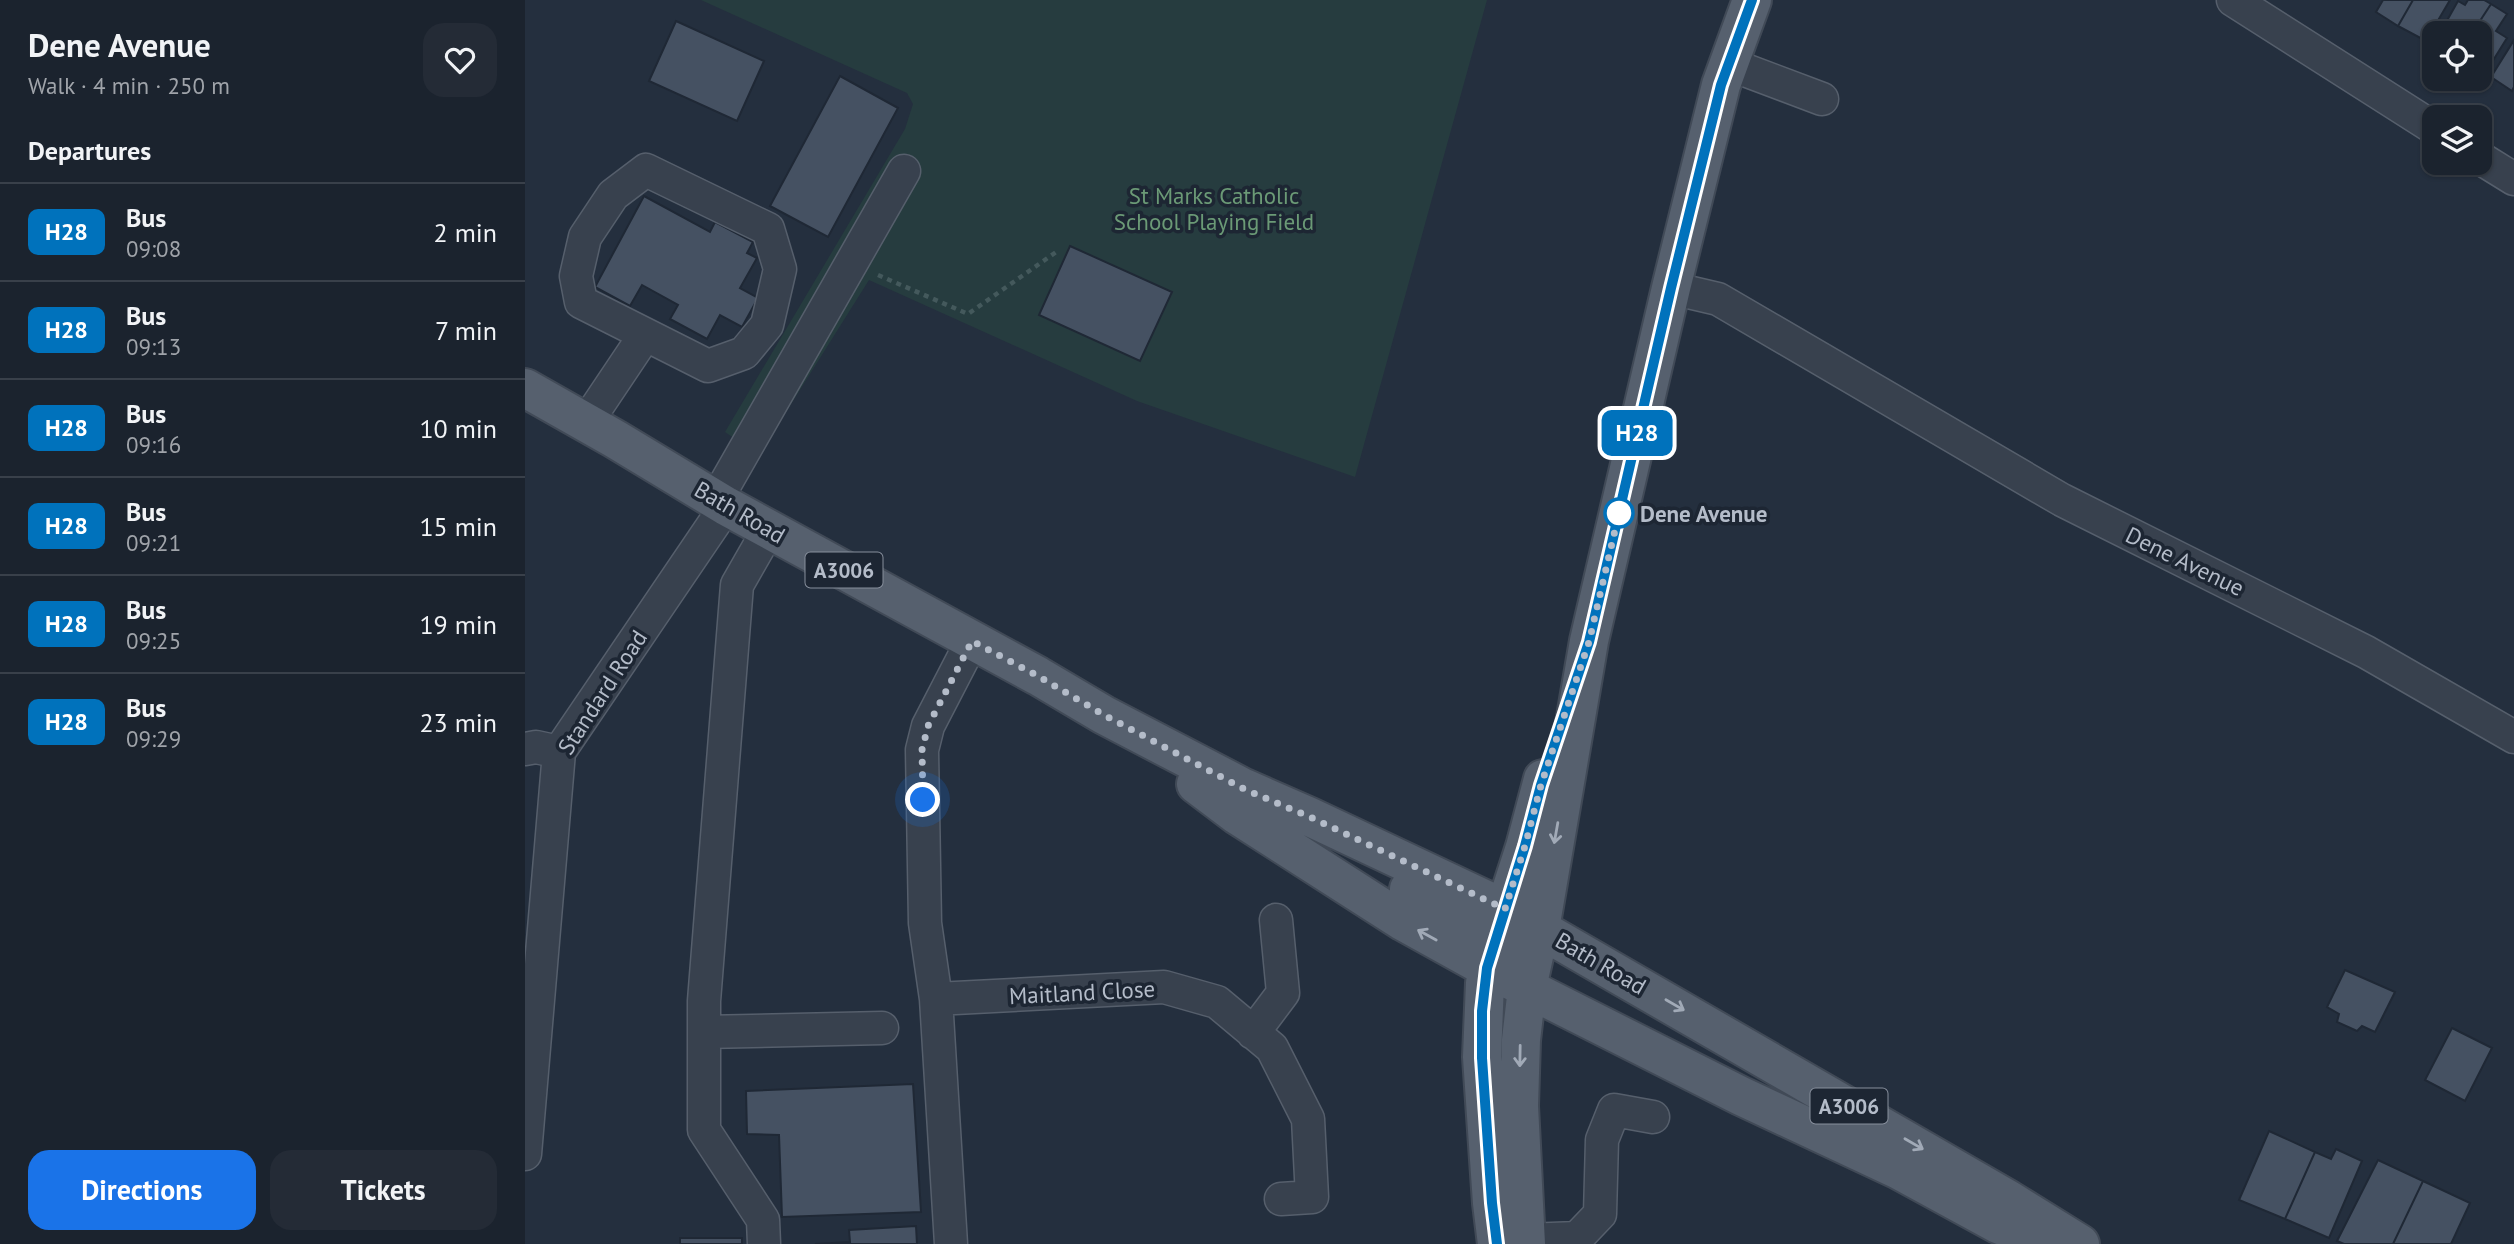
<!DOCTYPE html>
<html lang="en">
<head>
<meta charset="utf-8">
<style>
  body { margin:0; font-family:"PT Sans",sans-serif; background:#242b36; color:#f1f3f6; height:100vh; display:flex; flex-direction:column; font-size:26px; white-space:nowrap }
  * { box-sizing:border-box; margin:0 }
  p { font-size:23px; color:#a0a4aa }
  .icon { flex:none; width:38px; height:38px; fill:none; stroke:currentColor; stroke-width:2; stroke-linecap:round; stroke-linejoin:round }
  .map { position:relative; flex:1; overflow:hidden }
  .panel { display:flex; flex-direction:column; background:#1b232e; width:525px }
  .panel>* { flex:none }
  .badge { padding:0 14px; border-radius:10px; font-size:24px; line-height:46px }
  .tools { position:absolute; left:1897px; top:21px; display:grid; gap:14px }
  .tools a { display:grid; place-items:center; width:70px; height:70px; border-radius:14px; background:#1b232e; box-shadow:0 2px 5px #0004,0 0 0 2px #39404a; font-size:35px }
  .you { position:absolute; width:35px; height:35px; margin:-18px; border:5px solid #fff; border-radius:50%; background:#1a73e8; box-shadow:0 0 0 10px #1a73e833 }
  .map>.badge { position:absolute; translate:-50% -50%; box-shadow:0 0 0 4px #fff }
  h2 { padding:0 28px; font-size:26px; line-height:63px }
  .round { display:grid; place-items:center; flex:none; width:74px; height:74px; border-radius:21px; background:#242b36 }
  .head { display:flex; align-items:center; justify-content:space-between; height:119px; padding:0 28px }
  h1 { font-size:33px; font-weight:600; line-height:52px }
  .button { display:flex; gap:14px; margin-top:auto; padding:14px 28px }
  .button a { flex:1; height:80px; border-radius:21px; background:#1a73e8; color:#fff; font-size:28px; font-weight:600; line-height:80px; text-align:center }
  .button a+a { background:#242b36; color:#f1f3f6 }
  ul { padding:0; list-style:none }
  li { display:flex; align-items:center; gap:21px; height:98px; padding:0 28px; border-top:2px solid #39404a }
  li div { flex:1 }
  li b { display:block; font-size:26px }
  li em { font-style:normal }
  li .badge { min-width:77px; font-weight:700; text-align:center }
  main { display:flex; flex:1; min-height:0 }
  .map>svg:first-child { display:block }
</style>
</head>
<body>
<main>
<section class="panel">
<div class="head"><div><h1>Dene Avenue</h1><p>Walk · 4 min · 250 m</p></div><a class="round"><svg class="icon" aria-label="heart" viewBox="0 0 24 24"><path d="M12 20l-8-8c-3-5 5-10 8-4 3-6 11-1 8 4z"/></svg></a></div>
<h2>Departures</h2>
<ul>
<li><span class="badge" style="background:#0072bc;color:#fff">H28</span><div><b>Bus</b><p>09:08</p></div><em>2 min</em></li>
<li><span class="badge" style="background:#0072bc;color:#fff">H28</span><div><b>Bus</b><p>09:13</p></div><em>7 min</em></li>
<li><span class="badge" style="background:#0072bc;color:#fff">H28</span><div><b>Bus</b><p>09:16</p></div><em>10 min</em></li>
<li><span class="badge" style="background:#0072bc;color:#fff">H28</span><div><b>Bus</b><p>09:21</p></div><em>15 min</em></li>
<li><span class="badge" style="background:#0072bc;color:#fff">H28</span><div><b>Bus</b><p>09:25</p></div><em>19 min</em></li>
<li><span class="badge" style="background:#0072bc;color:#fff">H28</span><div><b>Bus</b><p>09:29</p></div><em>23 min</em></li>
</ul>
<div class="button"><a>Directions</a><a>Tickets</a></div>
</section>
<div class="map">
<svg width="1989" height="1244" viewBox="0 0 1989 1244">
  <rect width="100%" height="100%" fill="#242f3e"/>
  <path fill="#263c3f" d="M176,0h786l-132,477 -218,-76 -268,-121 -110,175 -34,-23 180,-303 8,-25 -6,-11z"/>
  <path fill="#455162" stroke="#1f2835" stroke-width="2" d="M1858,0h30l-15,26 -22,-14z
    M1888,0h37l-24,41 -28,-15z
    M1943,0h16l7,4 -19,29h-32l18,-32 7,4z
    M1966,4l16,10 -11,17 11,7 -23,37 -4,-2v-40h-8z
    M151,21l88,40 -27,60 -88,-40z
    M1989,40v47l-2,4 -21,-14z
    M315,76l58,32 -70,129 -58,-31z
    M119,196l66,36 5,-10 38,20 -6,11 10,5 -17,30 18,10 -16,29 -22,-12 -13,24 -37,-20 8,-14 -36,-20 -12,21 -35,-19z
    M545,246l102,46 -32,69 -101,-46z
    M1820,970l50,22 -20,40 -13,-6 -5,5 -20,-9 2,-8 -12,-7z
    M1927,1028l40,20 -27,53 -40,-21z
    M388,1084l8,128 -139,5 -3,-82 -32,-1 -1,-43z
    M1744,1131l46,21 -30,67 -46,-19z
    M1811,1149l26,12 -33,77 -44,-19 30,-67 16,7z
    M1853,1160l45,21 -30,63h-49l-7,-3z
    M1898,1181l47,22 -19,41h-58z
    M391,1226l1,18h-102l35,-2 -1,-12z
    M155,1238h62v6h-62z"/>
  <g fill="none" stroke-linecap="round" stroke-linejoin="round">
    <defs>
      <path id="minor" d="M1708,0l201,128
        M1204,64l93,35
        M1955,158l34,21
        M121,170l122,59 12,40 -13,56 -23,28 -36,13 -127,-64 -5,-26 9,-39 28,-42z
        M1146,288l47,11 344,201 304,152 148,85
        M61,423l59,-88
        M191,500l188,-329
        M0,749l11,-2 23,5
        M411,999l228,-12 53,15 55,46 36,71 4,78 -31,2
        M179,1032l178,-4
        M728,1033l30,-40 -7,-73
        M0,1154l34,-402 167,-246
        M1001,1240l51,-2 23,-24 2,-74 12,-30 39,7
        M239,1244l-1,-24 -59,-90v-129l33,-416 32,-56
        M426,1244l-15,-245 -11,-76 -3,-173 6,-24 44,-85"/>
      <path id="major" d="M0,388l90,51 111,67 312,170 66,39 140,73 66,29 195,92 504,291 71,44
        M671,784l41,31 167,107 83,46 254,128 158,74 99,54 35,15
        M884,889l86,51 18,18
        M972,1244l-5,-41 -10,-146 3,-74 10,-43 30,-93 18,-68
        M1001,1244l-7,-138 2,-66 6,-52 13,-59 49,-288 82,-353 50,-203 31,-85"/>
    </defs>
    <use href="#minor" stroke="#565f6c" stroke-width="35"/>
    <use href="#major" stroke="#414a57" stroke-width="42"/>
    <path stroke="#44595c" stroke-width="4.5" stroke-dasharray="5 5" stroke-linecap="butt" d="M353,275l90,39 91,-64"/>
    <use href="#minor" stroke="#38414e" stroke-width="32"/>
    <use href="#major" stroke="#56606e" stroke-width="38"/>
  </g>
  <defs><path id="oneway-shaft" d="M-6 0H5M1.5-3L5.5 0L1.5 3" fill="none" stroke-width="1.6" stroke-linecap="round" stroke-linejoin="round" transform="scale(1.75)"/></defs>
  <g stroke="#a1aab7">
    <use href="#oneway-shaft" transform="translate(1031 833) rotate(100)"/>
    <use href="#oneway-shaft" transform="translate(902 935) rotate(-151)"/>
    <use href="#oneway-shaft" transform="translate(1150 1005) rotate(30)"/>
    <use href="#oneway-shaft" transform="translate(995 1056) rotate(91)"/>
    <use href="#oneway-shaft" transform="translate(1389 1144) rotate(30)"/>
  </g>
  <g fill="none" stroke-linecap="round" stroke-linejoin="round">
    <defs>
      <path id="line" d="M972,1244l-5,-41 -10,-145v-47l5,-43 38,-122 16,-61 48,-143 82,-354 50,-203 31,-85"/>
    </defs>
    <use href="#line" stroke="#fff" stroke-width="16"/>
    <use href="#line" stroke="#0072bc" stroke-width="10"/>
    <path stroke="#b4bcc9" stroke-width="7" stroke-dasharray="0 12.6" d="M398,800l-1,-50 6,-24 44,-85 66,35 66,39 140,74 66,28 195,92 20,-63 16,-61 48,-143 30,-129"/>
  </g>
  <circle fill="#fff" stroke="#0072bc" stroke-width="3.5" cx="1094" cy="513" r="14"/>
  <g text-anchor="middle" dominant-baseline="central" stroke-width="7" stroke-linejoin="round" paint-order="stroke">
    <g fill="#1d2633" stroke="#878f9c" stroke-width="2">
      <rect x="280.5" y="552.5" width="77" height="35" rx="5"/>
      <rect x="1285.5" y="1088.5" width="77" height="35" rx="5"/>
    </g>
    <g font-size="21" font-weight="bold" fill="#b4bcc9">
      <text x="319" y="570">A3006</text>
      <text x="1324" y="1106">A3006</text>
    </g>
    <g font-size="23" fill="#6b9a76" stroke="#1d2633">
      <text x="689" y="195">St Marks Catholic<tspan x="689" dy="26">School Playing Field</tspan></text>
    </g>
    <g font-size="23" fill="#b4bcc9" stroke="#1d2633">
      <text transform="translate(215 512) rotate(30)">Bath Road</text>
      <text transform="translate(1660 561) rotate(26)">Dene Avenue</text>
      <text transform="translate(77 692) rotate(-57)">Standard Road</text>
      <text transform="translate(1076 963) rotate(30)">Bath Road</text>
      <text transform="translate(557 992) rotate(-3)">Maitland Close</text>
    </g>
    <g font-size="23" font-weight="bold" fill="#b4bcc9" stroke="#1d2633" text-anchor="start">
      <text x="1115" y="513">Dene Avenue</text>
    </g>
  </g>
</svg>
<div class="tools">
<a><svg class="icon" aria-label="locate" viewBox="0 0 24 24"><circle cx="12" cy="12" r="6"/><path d="M12 2v4M12 18v4M2 12h4M18 12h4"/></svg></a>
<a><svg class="icon" aria-label="layers" viewBox="0 0 24 24"><path d="M12 4l9 5-9 5-9-5zM3 14l9 5 9-5"/></svg></a>
</div>
<div class="you" style="left:398px;top:800px"></div>
<b class="badge" style="left:1112px;top:433px;background:#0072bc;color:#fff">H28</b>
</div>
</main>
</body>
</html>
